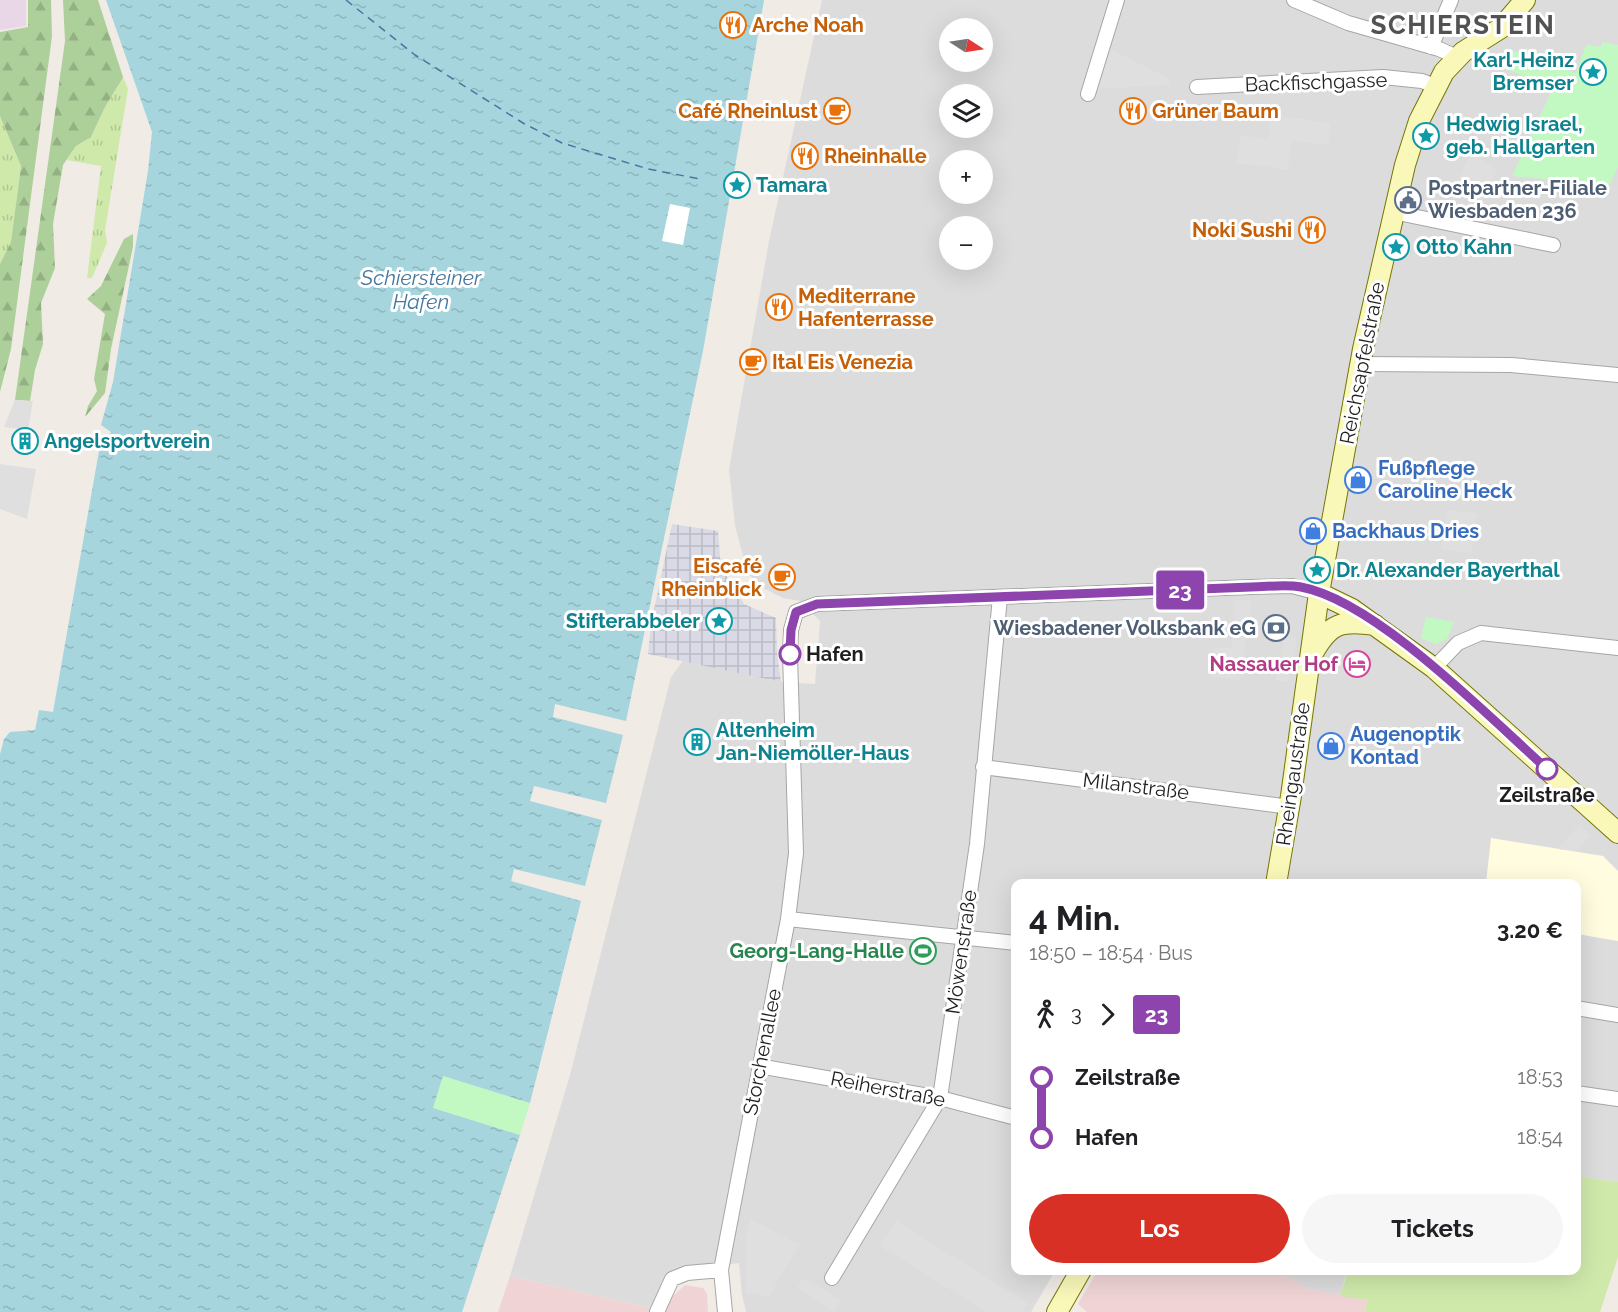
<!DOCTYPE html>
<html lang="de">
<head>
<meta charset="utf-8">
<style>
  body { margin:0; font-family:Raleway,sans-serif; background:#f6f6f6; color:#202124; height:100vh; display:flex; flex-direction:column; font-size:22px; white-space:nowrap }
  * { box-sizing:border-box; margin:0 }
  p { font-size:20px; color:#757577 }
  .icon { flex:none; width:33px; height:33px; fill:none; stroke:currentColor; stroke-width:2; stroke-linecap:round; stroke-linejoin:round }
  .map { position:relative; flex:1; overflow:hidden }
  .side { position:absolute; left:1011px; top:879px; width:570px; height:396px; display:flex; flex-direction:column; background:#fff; border-radius:12px; box-shadow:0 6px 24px #0002 }
  .side>* { flex:none }
  .badge { padding:0 12px; border-radius:4px; font-size:21px; line-height:39px }
  .needle { width:39px; rotate:102deg }
  .fabs { position:absolute; left:939px; top:18px; display:grid; gap:12px }
  .fabs a { display:grid; place-items:center; width:54px; height:54px; border-radius:50%; background:#fff; box-shadow:0 6px 24px #0002; font-size:30px }
  .map>.badge { position:absolute; translate:-50% -50%; box-shadow:0 0 0 3px #fff }
  .legs { display:flex; align-items:center; gap:9px; height:66px; padding:0 18px; font-size:20px }
  .legs p { margin-inline-start:auto }
  .summary { display:flex; align-items:center; justify-content:space-between; height:102px; padding:0 18px }
  h1 { font-size:33px; font-weight:700; line-height:45px }
  .primary-button { display:flex; gap:12px; margin-top:auto; padding:12px 18px }
  .primary-button a { flex:1; height:69px; border-radius:36px; background:#d93025; color:#fff; font-size:24px; font-weight:700; line-height:69px; text-align:center }
  .primary-button a+a { background:#f6f6f6; color:#202124 }
  ul { padding:0 18px; list-style:none }
  li { display:flex; align-items:center; gap:21px; height:60px; font-size:22px }
  li i { display:grid; place-items:center; width:9px; height:100%; margin:0 8px; background:currentColor }
  li i::after { content:''; width:15px; height:15px; margin:-8px; border:4px solid; border-radius:50%; background:#fff }
  li p { margin-inline-start:auto }
  li:first-child i { background:linear-gradient(#0000 50%,currentColor 0) }
  li:last-child i { background:linear-gradient(currentColor 50%,#0000 0) }
  .map>svg:first-child { display:block }
</style>
</head>
<body>
<div class="map">
<svg width="1618" height="1312" viewBox="0 0 1618 1312">
  <defs>
    <pattern id="grass-tufts" width="24" height="20" patternUnits="userSpaceOnUse" patternTransform="scale(1.5)"><rect width="24" height="20" fill="#cfe9ab"/><path d="M3 7l-1-3M5 7V3M7 7l1-3M15 17l-1-3M17 17v-4M19 17l1-3" fill="none" stroke="#b1c793"/></pattern>
    <pattern id="forest-firs" width="22" height="20" patternUnits="userSpaceOnUse" patternTransform="scale(1.5)"><rect width="22" height="20" fill="#adcf9a"/><path d="M5 1l3.5 6h-7zM16 11l3.5 6h-7z" fill="#94b184"/></pattern>
    <pattern id="plaza-grid" width="8" height="8" patternUnits="userSpaceOnUse" patternTransform="scale(1.5)"><rect width="8" height="8" fill="#d9dae5"/><path d="M0 4h8M4 0v8" fill="none" stroke="#babbc4"/></pattern>
    <pattern id="water-ripples" width="26" height="14" patternUnits="userSpaceOnUse" patternTransform="scale(1.5)"><rect width="26" height="14" fill="#a6d5dd"/><path d="M2 4q2-2 4 0t4 0M15 11q2-2 4 0t4 0" fill="none" stroke="#8eb6bd"/></pattern>
  </defs>
  <rect width="100%" height="100%" fill="#f0ebe5"/>
  <path fill="#dddcdc" fill-rule="evenodd" d="M822,0h796v1182l-41,-6 -1,-292h-560v386l39,1 -24,41h-285l-4,-17 -3,-32 -54,7 -21,11 -11,28 -143,-33 60,-201 101,-398 12,-16 98,21 34,2 5,-63 -20,-20 -17,-3 -18,-9 -17,-15 -13,-48 -6,-57 40,-228zM950,28h32v34h-32zM950,94h32v34h-32zM950,160h32v34h-32zM950,226h32v34h-32z
    M1276,1271h71l-7,25 -32,-7z"/>
  <path fill="#f0d4d5" d="M1098,1270l178,1 32,18 59,11 -2,12h-278l-9,-8z
    M510,1276l143,33 7,3h-162z
    M685,1285l18,3 4,6 1,18h-43l7,-15z"/>
  <path fill="#e9d7e7" d="M0,0h26v26l-26,4z"/>
  <path fill="#fffcdf" d="M1491,838l112,18 15,15v70l-41,-7 -1,-50 -90,-1z"/>
  <path fill="url(#grass-tufts)" d="M123,77l5,12 -23,141 2,13 -15,35h-5l14,-112 -34,-6 9,-14 15,-9 13,-28z
    M0,116l21,50 -10,76 -11,22z"/>
  <path fill="url(#forest-firs)" d="M28,0h23l1,36 -41,313 -11,43v-128l11,-22 10,-76 -21,-50v-84l28,-5z
    M63,0h35l25,77 -19,32 -13,28 -15,9 -13,19 -10,59 2,44 -14,35 2,41 -8,26 -5,31 -15,-1 50,-359z
    M133,234v13l-22,102 -6,44 -20,24 3,-11 9,-15 -3,-12 11,-65 -18,-15 14,-13 23,-47z"/>
  <path fill="#c2f9c2" d="M1602,42l16,3v122l-9,18 -97,-9 41,-88 -52,-21 9,-17 66,23 10,-28 15,2z
    M1426,617l28,5 -7,17 -11,5 -15,-6z
    M443,1076l87,27 -10,32 -87,-27z"/>
  <path fill="#cfe9ab" d="M1577,1176l41,6v75l-18,55h-235l2,-12 -27,-4 8,-25 228,-1z"/>
  <path fill="#dfdfdf" d="M1107,47l63,32 -1,6 -74,4z
    M1271,115l60,8 -3,22 -37,-4 -3,29 -51,-7 3,-28 28,4z
    M1471,153l26,18 -17,34 -27,-15z
    M15,400l18,1 -5,29 -24,-3z
    M0,464l36,5 -9,50 -27,-10z
    M1448,510l29,4 -6,39 -30,-4z
    M1233,600h19l-12,81 -29,-5 3,-29 17,1 3,-22z
    M1285,636l12,2 -9,44 -12,-2z
    M1579,825l12,10 -14,16 -19,-2z
    M751,1219l48,26 -30,51 -23,-3v-57z
    M896,1221l132,82 -6,9h-36l-106,-66z
    M804,1278l37,22 -7,11 -37,-23z"/>
  <path fill="url(#plaza-grid)" d="M672,524l46,7 3,36 23,37 32,14 1,34 4,30 -133,-28 3,-30z"/>
  <path fill="url(#water-ripples)" d="M106,0h658l-61,351 -77,370 -71,-17 -2,13 70,18 -17,68 -72,-17 -4,15 72,19 -17,66 -71,-17 -3,12 70,20 -51,202 -87,-27 -10,32 87,27 -58,177h-462v-558l4,-15 6,-7 25,-2 4,-20 14,2 46,-261 12,-19 -10,-7 12,-43 35,-211 4,-39z"/>
  <path fill="#fff" d="M670,204l20,4 -7,37 -21,-4z"/>
  <g fill="none" stroke-linecap="round" stroke-linejoin="round">
    <path stroke="#45789f" stroke-width="1.5" stroke-dasharray="8 6" stroke-linecap="butt" d="M346,0l69,55 108,68 39,20 86,26 52,10"/>
    <defs>
      <path id="street" d="M1294,0l54,23 91,26 18,8
        M1431,47l20,-47
        M1197,87l186,-10 39,4 13,5
        M1088,94l29,-94
        M1393,212l160,33
        M1360,364l151,1 107,10
        M1434,668l24,-25 23,-10 137,15
        M983,767l307,40
        M788,919l228,24
        M1576,1008l42,7
        M759,1066l181,32 76,20
        M1576,1093l42,6
        M832,1278l108,-180 37,-254 23,-247
        M657,1312l15,-33 15,-6 34,-3
        M725,1312l-4,-42 67,-351 8,-66 -6,-198 1,-25 5,-18 21,-8 434,-17 41,-1 27,7"/>
      <path id="secondary" d="M1319,593l33,16 82,59 184,165
        M1313,653c17,-30 28,-33 62,-28
        M1276,884l15,-88 28,-203 44,-244 42,-184 14,-44 25,-49 19,-20 38,-24 24,-28
        M1057,1312l24,-42"/>
    </defs>
    <use href="#street" stroke="#a6a6a6" stroke-width="16"/>
    <use href="#secondary" stroke="#737605" stroke-width="22"/>
    <use href="#street" stroke="#fff" stroke-width="14"/>
    <use href="#secondary" stroke="#f9f8b9" stroke-width="20"/>
  </g>
  <g fill="none" stroke-linecap="round" stroke-linejoin="round">
    <defs>
      <path id="line-1" d="M790,654l1,-24 5,-18 21,-8 434,-17c16,0 34,-3 50,0 75,14 188,130 246,182"/>
    </defs>
    <use href="#line-1" stroke="#fff" stroke-width="14"/>
    <use href="#line-1" stroke="#8e44ad" stroke-width="9"/>
  </g>
  <defs>
    <symbol id="restaurant-ring" viewBox="-11 -11 22 22"><circle r="9.5" fill="#fff" stroke="#e8710a" stroke-width="1.5"/><path d="M-5-6h1v4h1v-4h1v4h1v-4h1v5L-1.5 .5V6h-2V.5L-5-1ZM5-6V6H3V1.5H1.5Q1.5-4 5-6Z" fill="#e8710a"/></symbol>
    <symbol id="sight-ring" viewBox="-11 -11 22 22"><circle r="9.5" fill="#fff" stroke="#0f9aa8" stroke-width="1.5"/><path d="M0-6L1.8-2.2L6-1.7L2.9 1.2L3.7 5.4L0 3.3L-3.7 5.4L-2.9 1.2L-6-1.7L-1.8-2.2Z" fill="#0f9aa8"/></symbol>
    <symbol id="cafe-ring" viewBox="-11 -11 22 22"><circle r="9.5" fill="#fff" stroke="#e8710a" stroke-width="1.5"/><path d="M-5.5-4.5H6V0H3Q3 3.5 0 3.5H-2.5Q-5.5 3.5-5.5 0ZM3-3.2v2h1.7v-2ZM-6 4.5H4V6H-6Z" fill="#e8710a"/></symbol>
    <symbol id="civic-ring" viewBox="-11 -11 22 22"><circle r="9.5" fill="#fff" stroke="#5c6f8a" stroke-width="1.5"/><path d="M-.6-6.5H3V-4.5H.6V-3L4-1V1h2V6H-6V1h2V-1L-.6-3ZM-1.2 2.5V6h2.4V2.5Z" fill="#5c6f8a"/></symbol>
    <symbol id="building-ring" viewBox="-11 -11 22 22"><circle r="9.5" fill="#fff" stroke="#0f9aa8" stroke-width="1.5"/><path d="M-4-6H4V6H1V3H-1V6H-4ZM-2.5-4.3h1.7v1.8h-1.7ZM.8-4.3h1.7v1.8H.8ZM-2.5-1h1.7V.8h-1.7ZM.8-1h1.7V.8H.8Z" fill="#0f9aa8"/></symbol>
    <symbol id="shop-ring" viewBox="-11 -11 22 22"><circle r="9.5" fill="#fff" stroke="#3f7fe0" stroke-width="1.5"/><path d="M-5-2.5h2.3a2.7 3.5 0 0 1 5.4 0H5L5.5 6h-11ZM-1.5-2.5h3a1.5 2.3 0 0 0-3 0Z" fill="#3f7fe0"/></symbol>
    <symbol id="bank-ring" viewBox="-11 -11 22 22"><circle r="9.5" fill="#fff" stroke="#5c6f8a" stroke-width="1.5"/><path d="M-6-4H6V4H-6ZM0-2.3a2.3 2.3 0 1 0 0 4.6a2.3 2.3 0 1 0 0-4.6Z" fill="#5c6f8a"/></symbol>
    <symbol id="hotel-ring" viewBox="-11 -11 22 22"><circle r="9.5" fill="#fff" stroke="#d1479c" stroke-width="1.5"/><path d="M-6-4.5h1.5V1H6V5H4.5V3h-9V5H-6ZM-4 0a1.8 1.8 0 1 1 3.6 0ZM.5 0V-2.5h3Q6-2.5 6 0Z" fill="#d1479c"/></symbol>
    <symbol id="stadium-ring" viewBox="-11 -11 22 22"><circle r="9.5" fill="#fff" stroke="#2e9e5b" stroke-width="1.5"/><path d="M0-5a6.5 5 0 1 0 0 10a6.5 5 0 1 0 0-10ZM-3.5-1.8h7v3.6h-7Z" fill="#2e9e5b"/></symbol>
  </defs>
  <g fill-rule="evenodd">
    <use href="#restaurant-ring" x="718" y="10" width="30" height="30"/>
    <use href="#sight-ring" x="1578" y="57" width="30" height="30"/>
    <use href="#cafe-ring" x="822" y="96" width="30" height="30"/>
    <use href="#restaurant-ring" x="1118" y="96" width="30" height="30"/>
    <use href="#sight-ring" x="1411" y="121" width="30" height="30"/>
    <use href="#restaurant-ring" x="790" y="141" width="30" height="30"/>
    <use href="#sight-ring" x="722" y="170" width="30" height="30"/>
    <use href="#civic-ring" x="1393" y="185" width="30" height="30"/>
    <use href="#restaurant-ring" x="1297" y="215" width="30" height="30"/>
    <use href="#sight-ring" x="1381" y="232" width="30" height="30"/>
    <use href="#restaurant-ring" x="764" y="292" width="30" height="30"/>
    <use href="#cafe-ring" x="738" y="347" width="30" height="30"/>
    <use href="#building-ring" x="10" y="426" width="30" height="30"/>
    <use href="#shop-ring" x="1343" y="465" width="30" height="30"/>
    <use href="#shop-ring" x="1298" y="516" width="30" height="30"/>
    <use href="#sight-ring" x="1302" y="555" width="30" height="30"/>
    <use href="#cafe-ring" x="767" y="562" width="30" height="30"/>
    <use href="#sight-ring" x="704" y="606" width="30" height="30"/>
    <use href="#bank-ring" x="1261" y="613" width="30" height="30"/>
    <use href="#hotel-ring" x="1342" y="649" width="30" height="30"/>
    <use href="#building-ring" x="682" y="727" width="30" height="30"/>
    <use href="#shop-ring" x="1316" y="731" width="30" height="30"/>
    <use href="#stadium-ring" x="908" y="936" width="30" height="30"/>
  </g>
  <g fill="#fff" stroke="#8e44ad" stroke-width="3">
    <circle cx="790" cy="654" r="10"/>
    <circle cx="1547" cy="769" r="10"/>
  </g>
  <g text-anchor="middle" dominant-baseline="central" stroke-width="6" stroke-linejoin="round" paint-order="stroke">
    <g font-size="20" font-weight="bold" fill="#c56008" stroke="#fff" text-anchor="start">
      <text x="752" y="25">Arche Noah</text>
      <text x="818" y="111" text-anchor="end">Café Rheinlust</text>
      <text x="1152" y="111">Grüner Baum</text>
      <text x="824" y="156">Rheinhalle</text>
      <text x="1292" y="230" text-anchor="end">Noki Sushi</text>
      <text x="798" y="296">Mediterrane<tspan x="798" dy="23">Hafenterrasse</tspan></text>
      <text x="772" y="362">Ital Eis Venezia</text>
      <text x="762" y="566" text-anchor="end">Eiscafé<tspan x="762" dy="23">Rheinblick</tspan></text>
    </g>
    <g font-size="20" font-weight="bold" fill="#0d838f" stroke="#fff" text-anchor="start">
      <text x="1574" y="60" text-anchor="end">Karl-Heinz<tspan x="1574" dy="23">Bremser</tspan></text>
      <text x="1446" y="124">Hedwig Israel,<tspan x="1446" dy="23">geb. Hallgarten</tspan></text>
      <text x="756" y="185">Tamara</text>
      <text x="1416" y="247">Otto Kahn</text>
      <text x="44" y="441">Angelsportverein</text>
      <text x="1336" y="570">Dr. Alexander Bayerthal</text>
      <text x="700" y="621" text-anchor="end">Stifterabbeler</text>
      <text x="716" y="730">Altenheim<tspan x="716" dy="23">Jan-Niemöller-Haus</tspan></text>
    </g>
    <g font-size="20" fill="#1f1f1f" stroke="#fff">
      <text transform="translate(1316 82) rotate(-2)">Backfischgasse</text>
      <text transform="translate(1362 363) rotate(-79)">Reichsapfelstraße</text>
      <text transform="translate(1293 774) rotate(-82)">Rheingaustraße</text>
      <text transform="translate(1136 786) rotate(7)">Milanstraße</text>
      <text transform="translate(961 952) rotate(-82)">Möwenstraße</text>
      <text transform="translate(762 1052) rotate(-79)">Storchenallee</text>
      <text transform="translate(888 1089) rotate(11)">Reiherstraße</text>
    </g>
    <g font-size="20" font-weight="bold" fill="#4e5e75" stroke="#fff" text-anchor="start">
      <text x="1428" y="188">Postpartner-Filiale<tspan x="1428" dy="23">Wiesbaden 236</tspan></text>
      <text x="1256" y="628" text-anchor="end">Wiesbadener Volksbank eG</text>
    </g>
    <g font-size="20" font-weight="bold" fill="#366cbe" stroke="#fff" text-anchor="start">
      <text x="1378" y="468">Fußpflege<tspan x="1378" dy="23">Caroline Heck</tspan></text>
      <text x="1332" y="531">Backhaus Dries</text>
      <text x="1350" y="734">Augenoptik<tspan x="1350" dy="23">Kontad</tspan></text>
    </g>
    <g font-size="20" font-weight="bold" fill="#1f1f1f" stroke="#fff" text-anchor="start">
      <text x="806" y="654">Hafen</text>
      <text x="1547" y="795" text-anchor="middle">Zeilstraße</text>
    </g>
    <g font-size="20" font-weight="bold" fill="#b23c85" stroke="#fff" text-anchor="end">
      <text x="1338" y="664">Nassauer Hof</text>
    </g>
    <g font-size="20" font-weight="bold" fill="#27864d" stroke="#fff" text-anchor="end">
      <text x="904" y="951">Georg-Lang-Halle</text>
    </g>
    <g font-size="21" font-style="italic" fill="#45789f" stroke="#fff">
      <text x="421" y="277">Schiersteiner<tspan x="421" dy="24">Hafen</tspan></text>
    </g>
    <g font-size="26" font-weight="bold" letter-spacing="1.5" fill="#525252" stroke="#fff">
      <text x="1463" y="25">SCHIERSTEIN</text>
    </g>
  </g>
</svg>
<div class="fabs">
<a><svg class="needle" viewBox="-14 -14 28 28"><path d="M0-13l5 13h-10z" fill="#e53935"/><path d="M0 13l5-13h-10z" fill="#757577"/></svg></a>
<a><svg class="icon" aria-label="layers" viewBox="0 0 24 24"><path d="M12 4l9 5-9 5-9-5zM3 14l9 5 9-5"/></svg></a>
<a>+</a>
<a>−</a>
</div>
<b class="badge" style="left:1180px;top:590px;background:#8e44ad;color:#fff">23</b>
<section class="side">
<div class="summary"><div><h1>4 Min.</h1><p>18:50 – 18:54 · Bus</p></div><b>3.20 €</b></div>
<div class="legs"><svg class="icon" aria-label="walk" viewBox="0 0 24 24"><circle cx="13" cy="4" r="2"/><path d="M13 8l-2 6 4 7M11 14l-3 7M7 12l3-4h3l4 4"/></svg>3<svg class="icon" aria-label="forward" viewBox="0 0 24 24"><path d="M9 5l7 7-7 7"/></svg><b class="badge" style="background:#8e44ad;color:#fff">23</b></div>
<ul>
<li><i style="color:#8e44ad"></i><b>Zeilstraße</b><p>18:53</p></li>
<li><i style="color:#8e44ad"></i><b>Hafen</b><p>18:54</p></li>
</ul>
<div class="primary-button"><a>Los</a><a>Tickets</a></div>
</section>
</div>
</body>
</html>
